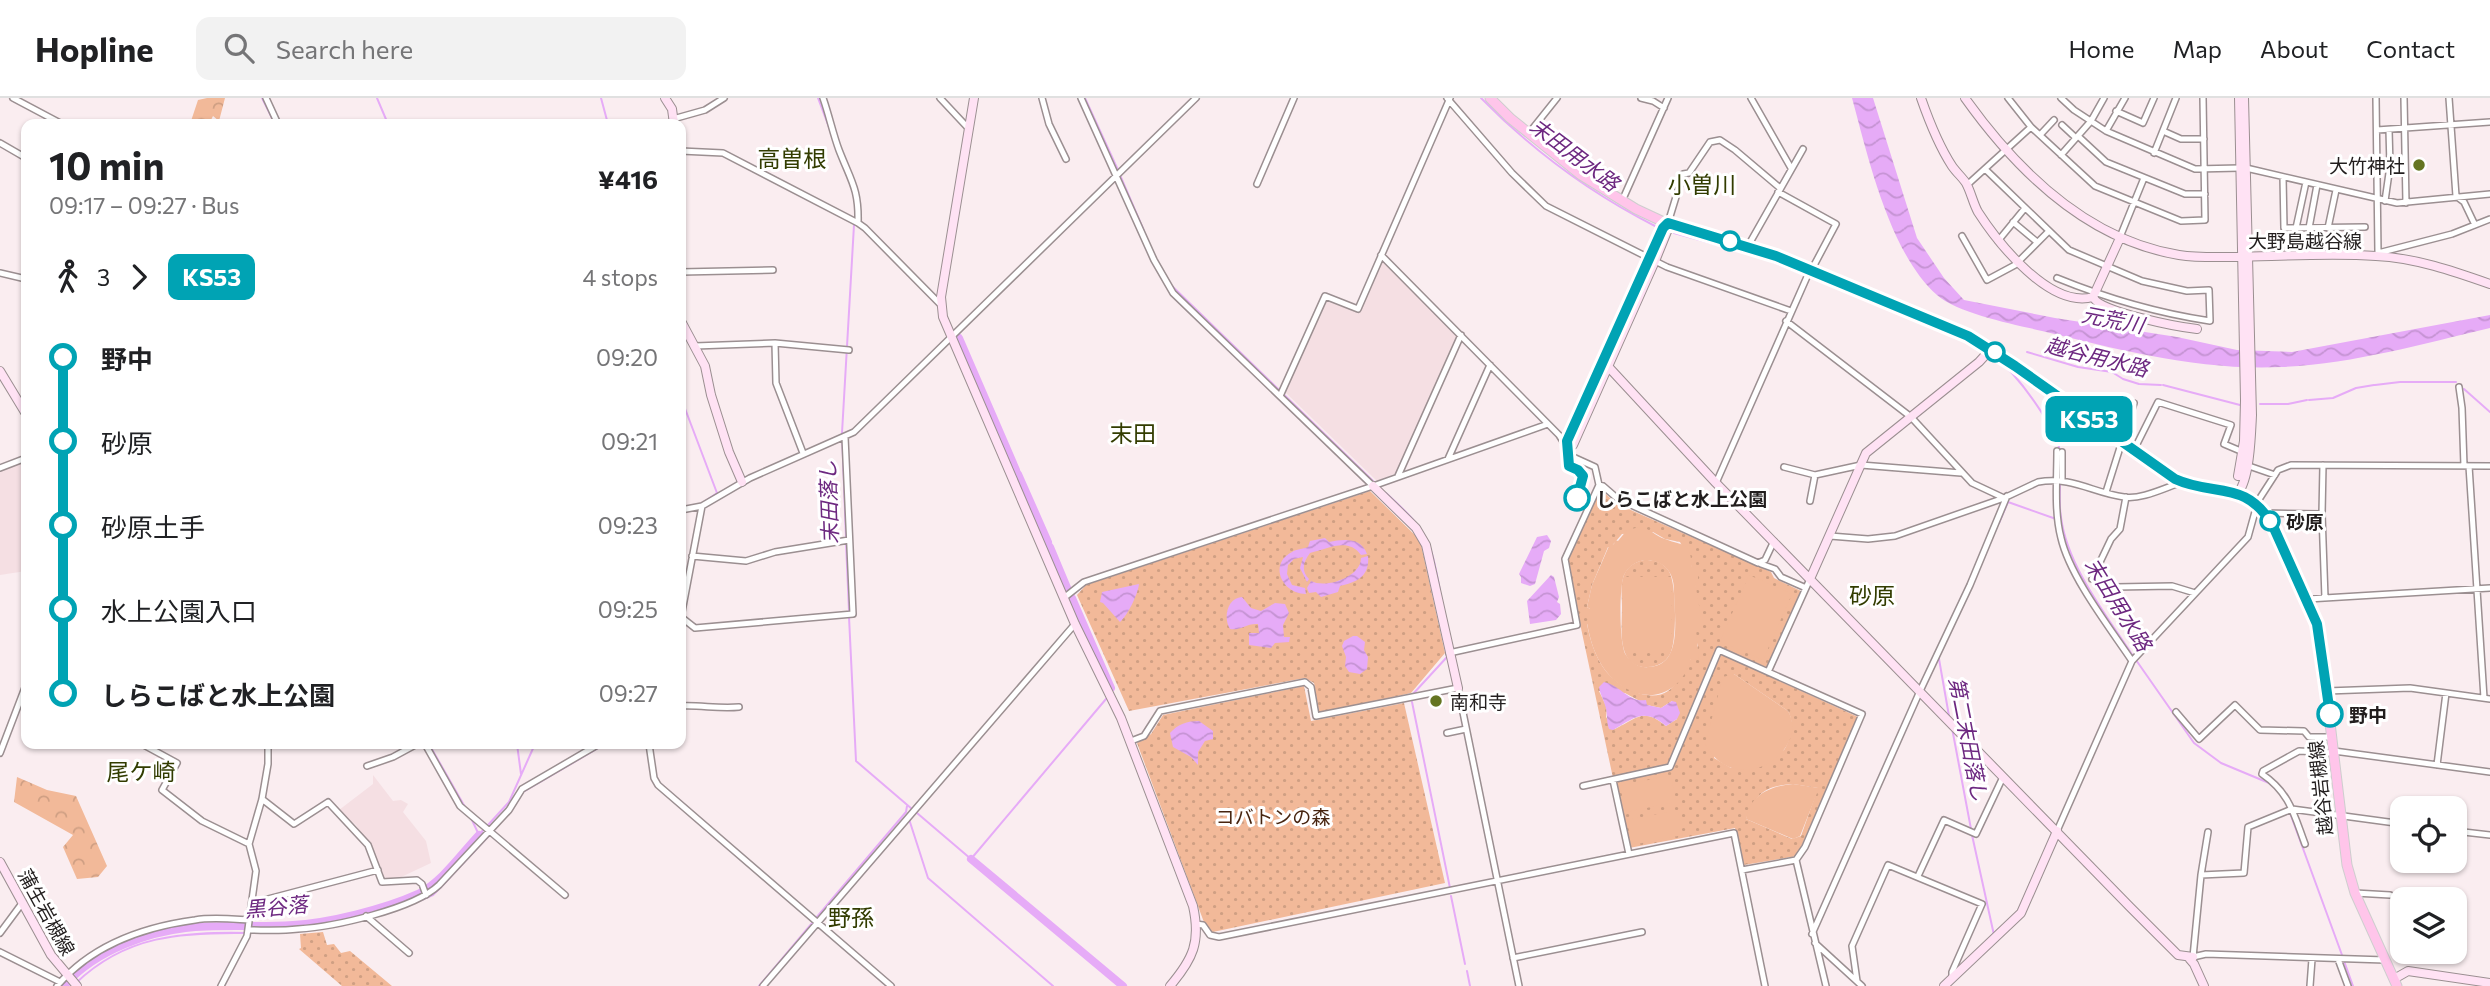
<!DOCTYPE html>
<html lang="en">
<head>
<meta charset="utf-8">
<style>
  body { margin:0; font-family:Commissioner,"Noto Sans JP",sans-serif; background:#f2f2f2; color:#202124; height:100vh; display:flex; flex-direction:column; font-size:26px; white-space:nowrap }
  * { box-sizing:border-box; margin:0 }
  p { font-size:23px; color:#757577 }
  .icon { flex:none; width:38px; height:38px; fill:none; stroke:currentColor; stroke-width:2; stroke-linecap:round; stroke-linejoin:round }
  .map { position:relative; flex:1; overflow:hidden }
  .panel { position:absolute; left:21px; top:21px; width:665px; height:630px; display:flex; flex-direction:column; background:#fff; border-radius:14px; box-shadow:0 2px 5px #0004 }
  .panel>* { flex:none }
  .badge { padding:0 14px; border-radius:10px; font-size:24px; line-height:46px }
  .tools { position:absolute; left:2390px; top:698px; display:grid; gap:14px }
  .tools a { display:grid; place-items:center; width:77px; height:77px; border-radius:14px; background:#fff; box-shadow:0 2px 5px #0004; font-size:35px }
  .map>.badge { position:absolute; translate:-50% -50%; box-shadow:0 0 0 4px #fff }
  .legs { display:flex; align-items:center; gap:10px; height:77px; padding:0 28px; font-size:23px }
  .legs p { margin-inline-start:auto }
  .summary { display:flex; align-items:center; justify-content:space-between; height:119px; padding:0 28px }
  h1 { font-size:38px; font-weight:700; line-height:52px }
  ul { padding:0 28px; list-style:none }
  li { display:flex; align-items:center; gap:24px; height:84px; font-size:26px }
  li i { display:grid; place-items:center; width:10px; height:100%; margin:0 9px; background:currentColor }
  li i::after { content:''; width:18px; height:18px; margin:-9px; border:5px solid; border-radius:50%; background:#fff }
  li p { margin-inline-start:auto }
  li:first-child i { background:linear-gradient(#0000 50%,currentColor 0) }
  li:last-child i { background:linear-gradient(currentColor 50%,#0000 0) }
  header { display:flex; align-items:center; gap:42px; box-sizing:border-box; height:98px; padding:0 35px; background:#fff; border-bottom:2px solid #e0e0e0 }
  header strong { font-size:33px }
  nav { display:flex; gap:38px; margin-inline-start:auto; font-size:24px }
  .search { width:490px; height:63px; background:#f2f2f2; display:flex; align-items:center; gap:18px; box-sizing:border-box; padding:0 24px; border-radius:14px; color:#757577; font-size:26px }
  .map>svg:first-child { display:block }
</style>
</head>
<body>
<header>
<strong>Hopline</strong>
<div class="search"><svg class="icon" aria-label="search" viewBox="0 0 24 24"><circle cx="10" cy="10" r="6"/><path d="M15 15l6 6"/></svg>Search here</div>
<nav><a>Home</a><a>Map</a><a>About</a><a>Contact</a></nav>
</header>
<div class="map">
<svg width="2490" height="888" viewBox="0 0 2490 888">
  <defs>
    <pattern id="green-dots" width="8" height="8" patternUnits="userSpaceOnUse" patternTransform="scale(1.75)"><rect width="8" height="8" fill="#f2b999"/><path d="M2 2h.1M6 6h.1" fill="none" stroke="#cf9f83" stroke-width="1.8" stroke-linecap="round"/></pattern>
    <pattern id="forest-crowns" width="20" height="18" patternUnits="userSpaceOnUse" patternTransform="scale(1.75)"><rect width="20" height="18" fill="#f2b999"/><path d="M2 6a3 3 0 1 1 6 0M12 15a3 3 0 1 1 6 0" fill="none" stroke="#cf9f83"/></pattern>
    <pattern id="water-waves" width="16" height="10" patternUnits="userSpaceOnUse" patternTransform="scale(1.75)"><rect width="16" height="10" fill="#e6abf7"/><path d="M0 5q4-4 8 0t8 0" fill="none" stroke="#c593d3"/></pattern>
  </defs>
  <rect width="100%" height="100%" fill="#faedf0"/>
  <path fill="#f5dfe3" d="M1381,163h4l71,74v3l-60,135 -19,8 -92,-89 40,-93h4l29,13z
    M26,363v110l-26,4v-105z
    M373,677l20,26 8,-1 7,4 -5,8 23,29 5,22 -32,15h-13l-4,-3 -8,-21 -18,-29 -17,-15 34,-26z"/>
  <path fill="url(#green-dots)" fill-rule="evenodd" d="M1370,393l50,49 25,113 -34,40 -89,20 -3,-1 -5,-29 -9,-5 -176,33 -52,-116 9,-10z
    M1603,393l12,12 156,69 3,6 27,13 -34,76 -4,1 -46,-20 -50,118 -54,12 -47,-220 31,-66zM1653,434l12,7 15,3 12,25 3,17 1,56 2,6c-7,11 -19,38 -30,45 -19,13 -51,-5 -63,-21 -10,-14 -15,-30 -18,-46l3,-1v-14l-3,-2 5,-22 16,-38h3l11,-13zM1599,593l26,2 22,12 14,3 11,-7 5,18 -11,7c-23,-19 -29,-8 -51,3l-9,-12 1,-9z
    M1644,462c10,0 18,2 24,10 9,10 9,72 2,84 -4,8 -13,13 -22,13 -32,1 -26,-38 -26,-60 0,-10 -2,-22 2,-32 4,-9 11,-13 20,-15z
    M1721,556l137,63 -61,139 -53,9 -9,-37 -106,20 -13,-66 56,-13zM1734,576l54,37c7,12 3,28 -4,39l-53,18 -17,-10zM1793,686l25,4 -17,48 -9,3 -46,-20c10,-26 19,-33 47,-35z
    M1304,588l7,35 93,-18 41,180 -237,50 -71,-190 14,-9 12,-19z
    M323,834l4,13 7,-1 7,9 9,-2 42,35h-50l-43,-37 2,-1 -1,-14z"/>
  <path fill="url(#forest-crowns)" d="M207,0h18l-6,23 -6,-5 -4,8h-19l8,-24z
    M17,679l30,13 29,6 31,70 -9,11 -21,2 -14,-32 10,-12 -59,-33z"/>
  <path fill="#f2b999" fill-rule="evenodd" d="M1640,429c10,1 15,9 25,12 20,8 25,2 27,28l6,1v14h-3l5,29v15l-4,4 3,30 -8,-1c-14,46 -59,46 -86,11 -10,-14 -15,-30 -18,-47h3v-14l-3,-2 5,-22 17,-39 5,-2 1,-4 3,1 9,-11zM1644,462c19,0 30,11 30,30 0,23 10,76 -25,77 -10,1 -18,-4 -23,-12 -7,-10 -7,-68 -2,-80 4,-8 11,-13 20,-15z
    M1749,477l43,19 -29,66 -43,-19z
    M1624,479h47v73h-47z
    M1734,576l54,37c23,39 -51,91 -83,33l18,-67z
    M1671,677l5,27 -50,10 -6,-26z
    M1793,686l26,4 -19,48 -7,3 -47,-20c4,-24 24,-33 47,-35z
    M1678,712l5,25 -51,10 -5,-25z"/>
  <path fill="url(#water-waves)" d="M1852,0h21l44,140 27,40 20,22 91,18 122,19 60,13 55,2 198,-37v13c-68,16 -138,36 -208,39 -82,4 -162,-17 -240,-36 -29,-7 -83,-17 -105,-36 -47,-41 -69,-138 -85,-197z
    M1547,437l4,6 -2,7 -5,3 -9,33 -5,2 -9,-3v-6l-2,-3 18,-37z
    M1325,440l4,4c15,-3 32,-5 38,12l-6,1c-13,-18 -33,-6 -51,-2 -7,9 -9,18 -1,26l-2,3 -7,-14 3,-11 -9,2 -6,6 -1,9 5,11 13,3 1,6c-24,0 -38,-30 -14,-42 4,-3 11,-3 16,-5l2,-6z
    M1368,458c2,20 -11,26 -28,30l-2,6 -17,5 -5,-5 -7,1 -2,-5 4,-7c15,8 50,-4 50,-23z
    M1551,477l3,2 5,20 -2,5 3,2 1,10 -5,6 -26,4 -3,-23z
    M1139,486c-1,10 -11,31 -19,38l-17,-19 -3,-1 2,-10z
    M1242,499l9,11 10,3 14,-8 10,1 4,9 -6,12 1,12h6l-1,5 -14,1 -4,5 -22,-3v-12h10l-1,-9c-12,-1 -17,7 -28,5 -7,-11 -3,-31 12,-32z
    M1353,538h4l8,6 -1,8 4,7 -1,12 -7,5 -11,-2 -4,-6 1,-9 -4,-11 2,-5z
    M1604,584c16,3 25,21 42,18l1,5 14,3 11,-7 4,1 4,11 -3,6 -11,7c-22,-19 -32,-8 -53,4l-4,-1c-3,-8 -1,-16 -4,-24 -2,-7 -5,-11 -6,-18z
    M1199,623l14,10v8l-8,2 -7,11v13l-7,-8 -18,-10 -3,-14c8,-9 17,-12 29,-12z"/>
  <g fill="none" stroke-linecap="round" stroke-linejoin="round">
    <path stroke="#e6abf7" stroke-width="2" d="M262,0l13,26
      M377,0l11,26
      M601,0l7,26
      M818,0l12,32
      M1085,0l33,72
      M1481,0c50,51 111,96 174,128
      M1120,77l24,56
      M1674,135l84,23 47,19
      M1810,179l159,66 15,11
      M1172,188l202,196
      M2027,254l51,15 34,5 11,7 16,5 22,1
      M1989,259c7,5 17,10 23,16 16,18 43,55 48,78
      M2163,287l77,20
      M2375,287l25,-3h56
      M2464,291l26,23
      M681,300l36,95 -13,9
      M2309,302l24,-2 23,-10 18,-3
      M2260,306h28l19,-4
      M2060,386c0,11 -1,23 1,33 6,49 46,99 72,139
      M1386,395c41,38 44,43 54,98
      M1999,425l9,-21 48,17
      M846,440l-4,-105 12,-208
      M846,445l3,68
      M849,519l7,144 56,48
      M1939,561l10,57
      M2136,562l58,83 27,20 48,20
      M1413,596l34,-37
      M1412,604l38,186
      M1952,630l19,101
      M429,646l36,63
      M517,646l4,30
      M513,710l10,-16 82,-48
      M917,715l54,46 135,-160
      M2290,715l52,142
      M471,720l8,17 5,-6
      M909,721l19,59 125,108
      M488,727l21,-23 26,-58
      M1972,737l22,100
      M1451,798l14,68
      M419,803l14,-6 8,-8 55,-59
      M816,820l90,-106 1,-6
      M332,829l12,-2
      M277,835l33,-3
      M2344,863l9,25
      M1467,873l3,15
      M76,885c50,-48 106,-51 171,-50
      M759,888l54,-64"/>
    <path stroke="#e6abf7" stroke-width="8" d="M959,240l57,132
      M1018,376l30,68
      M1050,449l18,43
      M1072,500l39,90
      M971,761l152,127
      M64,888c17,-20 37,-32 61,-42 62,-26 105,-15 168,-19 36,-2 92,-16 125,-31 24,-12 43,-40 61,-59"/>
    <defs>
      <path id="street" d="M13,0l49,26
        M266,0l12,26
        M823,0c6,17 10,36 16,52 12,31 20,39 19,73
        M940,0l29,31
        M1042,0l7,26 17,35
        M1081,0l73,162 19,33 200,193
        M1447,0l65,75 34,33 121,61 124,44
        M1641,0l12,3 11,7
        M1751,0l40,70
        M2008,0l23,29 64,59 86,35 24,-1 -2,-122
        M2061,0l13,12 32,21 89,38 45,-1
        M2376,0l2,154
        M2404,0l2,105
        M2449,0l7,98 8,6 11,23
        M2116,13l27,12 11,-25
        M673,21l32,-9 19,-12
        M2062,27l14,13
        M2377,32l113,-8
        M2106,33l19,-33
        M2163,33l18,8h23
        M1529,35l28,-35
        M2040,37l14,-15
        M2078,38l28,26 79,32h20
        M0,45l26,15
        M681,53l42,2 135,70 7,5 76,77
        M2154,55l22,-55
        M2061,57l30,-34 13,-23
        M2246,70l151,35 93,-9
        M1985,71l84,81 73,31 45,10 22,-1 1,31c-53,-8 -104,-23 -153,-43
        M2283,79l1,51 81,-1
        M1257,86l37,-86
        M1967,87l64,-58
        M1778,94l58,32 -25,47
        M1622,103l46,-103
        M2385,103l5,-35 -1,-36
        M2013,124l24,20
        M1668,125l15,-49 6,-1 21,-31 10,-2 15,10 45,38
        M2296,130l10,-46
        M2309,130l8,-43
        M2328,130l8,-38
        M1962,138l25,44 28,-15 34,-34
        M2120,139l24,-59
        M1998,143l27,-33
        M1748,148l55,-97
        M2378,155l74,-19 38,-15
        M1381,157l178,180 14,22 22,10 4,18
        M681,174l92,-2
        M0,175l26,6
        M1786,223l125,96 61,66 32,15
        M775,245l1,40 27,70
        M695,248l80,-3 74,7
        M2459,289l3,21 2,58
        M1280,298l45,-100 33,13 92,-211
        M2134,352l24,-48 73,23 -7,19 19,8
        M2057,353c0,29 -3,60 4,87 9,39 49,90 71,123
        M2062,354v28
        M1448,361l42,-94
        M2246,367l29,10
        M2323,367l-1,49 3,84
        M2469,368l15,232
        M1784,369l31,8 46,-10 100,8
        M0,370l26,-10
        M1398,378l63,-141
        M1716,385l94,-213
        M2106,394l28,-89
        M1810,403l5,-26
        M681,412l21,-4 48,-28 104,-46 342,-334
        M2264,415l58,1
        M1830,438l38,3 27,-3 109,-38 34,-16c34,-6 55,11 86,15 18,3 42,-10 59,-15
        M692,458l54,5 29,-9 74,-12
        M1761,466l14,5 6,8 25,11
        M2092,481l24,8 56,-1 23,7
        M2092,481l19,-40 9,-10 6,-32
        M1065,499l19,-15 289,-96 175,-62
        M2308,501l182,-11
        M681,519l14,11 158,-14 -8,-177
        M681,519l21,-111
        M1449,555l128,-28 -12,-66 34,-74 4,1 15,13 140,64 7,-3 9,-19
        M1768,574l42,-93
        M2327,593l83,-3 80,11
        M681,608c20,-1 38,3 58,1
        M2176,614l23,27 36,-34 25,25 44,1 5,6h24
        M1447,635l19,-4
        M1131,643l13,-5 16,-25 145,-29 6,5 5,29 142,-28 61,298
        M142,646l35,19 -15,27 40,31 47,23
        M425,646l35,62 105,89
        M649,646l5,34 4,7 233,201
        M2334,653l156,21
        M0,655l26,-68
        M2437,667l9,-72
        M367,668l26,-9 24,-13
        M1613,682l16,74
        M1583,688l87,-19 49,-117 143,64 -57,133 -9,13 -54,10
        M262,701l32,25 34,-22 40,43 14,37 35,-2 5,4 4,11
        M2057,733l75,-170 116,-124 10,-36 20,-31 13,-5 199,1
        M2455,733l35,4
        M2208,734l-7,43 -8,82 13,-3 179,6
        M2305,746c-11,-29 -15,-51 -43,-70l1,-3 36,-20 35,2
        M1796,762l30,126
        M2201,777l43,-2 4,-46 44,-18 111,15
        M1918,778l26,-56 32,14 27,-57
        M2355,795l35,2
        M251,810l13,-8 114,-30
        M366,818l43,37
        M1196,826l7,1 7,10 9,2 515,-104 31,153
        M248,832c17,0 33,1 50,-1 35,-2 116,-20 141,-44l70,-75 13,-21 77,-45
        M0,835l23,-31
        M1812,836l108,-243 50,-106 37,-89
        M1815,845l47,43
        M0,854l60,30
        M1513,860l129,-26
        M2338,861l10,27
        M1857,883l-5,-35 36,-81 94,39 -30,68v6
        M57,888c34,-40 86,-59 138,-66 17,-3 36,-1 54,0
        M221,888l26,-50 9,-65 -7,-27 13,-45 6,-35v-20
        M763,888l312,-362
        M2310,888l2,-27"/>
      <path id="secondary" d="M665,0l7,11 2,15
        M974,0l-33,199 2,20 132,307 46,94 72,188c8,36 0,53 -23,80
        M1921,0c8,23 18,48 31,68 4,6 10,11 14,17 5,9 7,20 12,29 20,31 72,97 115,85l27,-59
        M1965,0c52,73 122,142 214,157 19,3 39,2 58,2 46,-1 93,-4 139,-1 40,2 77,15 114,28
        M2093,199c6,15 86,30 104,32
        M681,223l24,45 6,29 18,57 13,30
        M1603,263l113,122 414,424 48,48 15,2
        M0,273l26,43
        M1567,350l6,-3 82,-184 13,-32v-5
        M1567,350v-7l90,-198
        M2238,378l6,-35 1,-41 -6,-302
        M1373,388l43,42 10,17 32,143
        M2238,395c12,-15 13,-59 14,-78l-8,-317
        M1810,481l56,-126 113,-91 11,-12
        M0,764l51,93 26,31
        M2188,859l6,7 10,22
        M2394,881l14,-8 82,12
        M1944,888l77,-73 36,-82"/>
      <path id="primary" d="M1490,0l20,20 71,57 55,34 32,15 108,32 181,75 58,35 160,113c39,17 72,1 97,47l39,80 8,25 28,234 8,28 42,93"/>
    </defs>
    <use href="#street" stroke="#9b8f91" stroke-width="8"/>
    <use href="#secondary" stroke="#9b8f91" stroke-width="10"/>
    <use href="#primary" stroke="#cecece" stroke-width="11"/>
    <use href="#street" stroke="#fff" stroke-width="5"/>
    <use href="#secondary" stroke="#ffe2f4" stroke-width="8"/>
    <use href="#primary" stroke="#ffc5ea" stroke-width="9"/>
  </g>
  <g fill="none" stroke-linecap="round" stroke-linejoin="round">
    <defs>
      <path id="line-1" d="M1577,400l6,-22 -5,-6 -9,-4 -2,-25 96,-213 5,-5 108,33 192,80 47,30 160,113c39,18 71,0 98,47l44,98 13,90"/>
    </defs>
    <use href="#line-1" stroke="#fff" stroke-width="16"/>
    <use href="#line-1" stroke="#00a3b4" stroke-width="10"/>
  </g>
  <g fill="#657522" stroke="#fff" stroke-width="2.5">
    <circle cx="2419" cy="67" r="7"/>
    <circle cx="1436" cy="603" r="7"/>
  </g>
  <g fill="#fff" stroke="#00a3b4" stroke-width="3.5">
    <circle cx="1730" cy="143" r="9"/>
    <circle cx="1995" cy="254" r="9"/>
    <circle cx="1577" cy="400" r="12"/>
    <circle cx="2270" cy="423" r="9"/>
    <circle cx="2330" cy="616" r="12"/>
  </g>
  <g text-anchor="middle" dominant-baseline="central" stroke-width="6" stroke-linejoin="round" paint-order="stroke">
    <g font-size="19" fill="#221e1e" stroke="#fff" text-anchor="end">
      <text x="2405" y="67">大竹神社</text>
      <text x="1450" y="603" text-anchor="start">南和寺</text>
    </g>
    <g font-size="19" fill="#221e1e" stroke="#fff">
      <text x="2305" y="142">大野島越谷線</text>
      <text transform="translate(2320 690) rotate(-96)">越谷岩槻線</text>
      <text transform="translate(47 814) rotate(61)">蒲生岩槻線</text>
    </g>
    <g font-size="19" font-weight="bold" fill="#221e1e" stroke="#fff" text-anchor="start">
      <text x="1596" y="400">しらこばと水上公園</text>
      <text x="2286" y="423">砂原</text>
      <text x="2349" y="616">野中</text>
    </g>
    <g font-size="19" fill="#472510" stroke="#fff">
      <text x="1273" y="718">コバトンの森</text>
    </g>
    <g font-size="21" font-style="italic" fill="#6d2880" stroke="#fff">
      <text transform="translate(1575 56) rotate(37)">末田用水路</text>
      <text transform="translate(2113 221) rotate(11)">元荒川</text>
      <text transform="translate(2097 258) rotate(14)">越谷用水路</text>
      <text transform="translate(828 404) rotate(-92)">末田落し</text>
      <text transform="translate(2119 506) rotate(58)">末田用水路</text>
      <text transform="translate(1969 641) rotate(79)">第二末田落し</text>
      <text transform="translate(276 808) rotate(-5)">黒谷落</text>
    </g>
    <g font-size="23" fill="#323c00" stroke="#fff">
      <text x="792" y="60">高曽根</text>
      <text x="1702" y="86">小曽川</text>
      <text x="1133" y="335">末田</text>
      <text x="1872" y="497">砂原</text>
      <text x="141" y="673">尾ケ崎</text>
      <text x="851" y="819">野孫</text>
    </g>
  </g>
</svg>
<div class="tools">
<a><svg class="icon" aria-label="locate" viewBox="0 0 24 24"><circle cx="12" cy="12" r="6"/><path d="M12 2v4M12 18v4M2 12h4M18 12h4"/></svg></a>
<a><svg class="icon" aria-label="layers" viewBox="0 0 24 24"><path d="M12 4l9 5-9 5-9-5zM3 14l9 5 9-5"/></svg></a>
</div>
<b class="badge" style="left:2089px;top:321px;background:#00a3b4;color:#fff">KS53</b>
<section class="panel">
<div class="summary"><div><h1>10 min</h1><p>09:17 – 09:27 · Bus</p></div><b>¥416</b></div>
<div class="legs"><svg class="icon" aria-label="walk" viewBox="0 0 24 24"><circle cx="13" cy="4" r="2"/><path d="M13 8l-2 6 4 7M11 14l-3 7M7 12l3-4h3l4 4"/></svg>3<svg class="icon" aria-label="forward" viewBox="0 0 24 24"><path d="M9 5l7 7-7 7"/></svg><b class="badge" style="background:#00a3b4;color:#fff">KS53</b><p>4 stops</p></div>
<ul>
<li><i style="color:#00a3b4"></i><b>野中</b><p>09:20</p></li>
<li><i style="color:#00a3b4"></i><span>砂原</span><p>09:21</p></li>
<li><i style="color:#00a3b4"></i><span>砂原土手</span><p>09:23</p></li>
<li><i style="color:#00a3b4"></i><span>水上公園入口</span><p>09:25</p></li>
<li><i style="color:#00a3b4"></i><b>しらこばと水上公園</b><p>09:27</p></li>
</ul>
</section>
</div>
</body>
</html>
